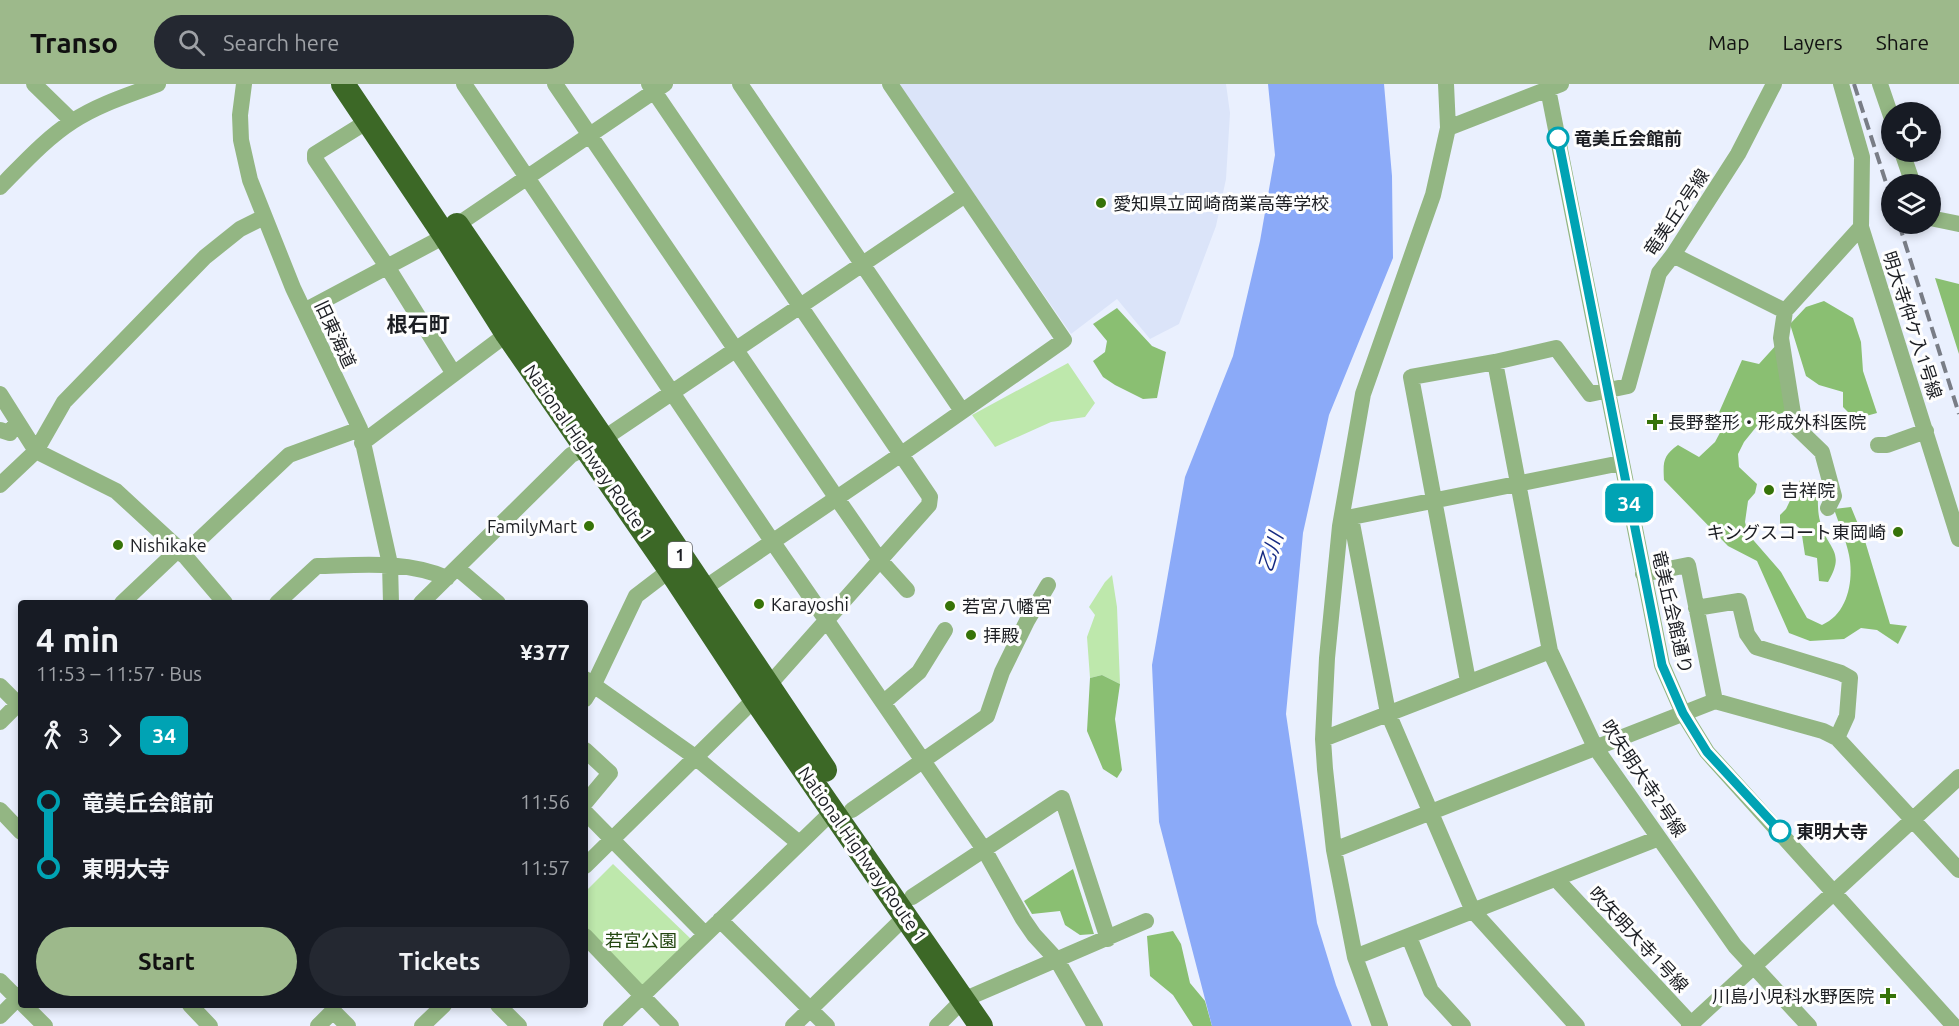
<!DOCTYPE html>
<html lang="en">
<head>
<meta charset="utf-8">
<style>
  body { margin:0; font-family:Ubuntu,"Noto Sans JP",sans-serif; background:#242831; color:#f1f3f6; height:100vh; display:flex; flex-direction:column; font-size:22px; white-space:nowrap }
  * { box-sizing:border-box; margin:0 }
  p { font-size:20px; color:#9ea1a6 }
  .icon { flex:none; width:33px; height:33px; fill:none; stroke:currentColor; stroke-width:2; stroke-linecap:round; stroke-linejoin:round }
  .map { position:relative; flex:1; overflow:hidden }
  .sheet { position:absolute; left:18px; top:516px; width:570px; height:408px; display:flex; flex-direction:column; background:#171b24; border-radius:6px; box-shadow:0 3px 9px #0003 }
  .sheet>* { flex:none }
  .badge { padding:0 12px; border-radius:9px; font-size:21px; line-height:39px }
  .fabs { position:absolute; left:1881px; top:18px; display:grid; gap:12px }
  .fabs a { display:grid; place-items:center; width:60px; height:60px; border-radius:50%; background:#171b24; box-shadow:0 3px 9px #0003; font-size:30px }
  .map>.badge { position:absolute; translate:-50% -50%; box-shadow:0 0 0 3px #fff }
  .legs { display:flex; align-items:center; gap:9px; height:66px; padding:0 18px; font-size:20px }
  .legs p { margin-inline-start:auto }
  .overview { display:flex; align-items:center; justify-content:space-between; height:102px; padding:0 18px }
  h1 { font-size:33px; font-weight:700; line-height:45px }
  .action { display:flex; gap:12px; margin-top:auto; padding:12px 18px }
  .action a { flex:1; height:69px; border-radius:36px; background:#9db98b; color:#111; font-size:24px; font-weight:700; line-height:69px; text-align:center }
  .action a+a { background:#242831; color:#f1f3f6 }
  ul { padding:0 18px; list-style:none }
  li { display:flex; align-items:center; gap:21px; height:66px; font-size:22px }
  li i { display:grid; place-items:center; width:9px; height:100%; margin:0 8px; background:currentColor }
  li i::after { content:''; width:15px; height:15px; margin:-8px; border:4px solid; border-radius:50%; background:#171b24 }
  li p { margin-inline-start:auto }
  li:first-child i { background:linear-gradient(#0000 50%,currentColor 0) }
  li:last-child i { background:linear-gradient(currentColor 50%,#0000 0) }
  header { display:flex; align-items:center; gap:36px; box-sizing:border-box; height:84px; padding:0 30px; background:#9db98b; color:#111 }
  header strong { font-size:28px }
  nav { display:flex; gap:33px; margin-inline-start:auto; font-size:21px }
  .search { width:420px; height:54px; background:#242831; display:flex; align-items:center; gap:15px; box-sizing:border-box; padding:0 21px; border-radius:33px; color:#9ea1a6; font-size:22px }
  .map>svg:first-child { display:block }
</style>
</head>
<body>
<header>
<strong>Transo</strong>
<div class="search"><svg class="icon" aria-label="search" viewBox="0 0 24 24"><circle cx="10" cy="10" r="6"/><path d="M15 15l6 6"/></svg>Search here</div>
<nav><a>Map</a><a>Layers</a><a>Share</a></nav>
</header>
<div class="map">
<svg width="1959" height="942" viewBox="0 0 1959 942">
  <rect width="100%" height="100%" fill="#eaf0fe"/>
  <path fill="#dbe4f9" d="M898,0h328l4,29 -4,66 -10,47 -37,98 -29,15 -33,-40 -46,35z"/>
  <path fill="#bee8ac" d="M1068,279l27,40 -10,14 -34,5 -56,25 -23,-32z
    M1112,491l5,32 3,77 -18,-9 -12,3 -3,-41 8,-22 -6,-8 16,-25z
    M613,780l79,76 -49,50 -58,-56v-42z"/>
  <path fill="#8abf72" d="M1935,194l24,6v70l-1,-3z
    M1824,217l29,17 8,24 2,29 14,42 -22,6 -12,-12v-15l-24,-7 -13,-9 -16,-52 16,-17z
    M1117,224l35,38 14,6 -9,46 -14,1 -28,-14 -12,-8 -10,-16 12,-9 2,-11 -14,-17z
    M1778,259l14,66 -31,12 -17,21 -6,12 1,13 18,17 -2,9 -7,8 -3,21 3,12 33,38 26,46 15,7c26,-11 32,-45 27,-70 -3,-15 -10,-31 -15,-46l17,-2 14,34 25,83 17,2 -9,18 -21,-14 -16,-2 -17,11 -34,2 -21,-8 -32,-72 -29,-15 -64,-66c-1,-19 -1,-24 14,-35l21,12 16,-15 8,-15 -6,-10 25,-57 17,4z
    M1800,396l18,4c0,12 -1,26 2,37 6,28 27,29 8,61l-9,-1 -2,-23 -12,-3 -4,-26 -9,-6 -12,2v-10l6,-6z
    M1102,591l18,9 -5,35 7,51 -5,8 -14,-9 -16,-38 3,-53z
    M1073,785l21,65 -14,1 -15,-10 -5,-14 -28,3 -8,-13z
    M1173,847l8,13 9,39 15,18 7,25h-19l-20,-31 -23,-19 -3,-40z"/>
  <path fill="#8baaf8" d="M1268,0h116l8,92 1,82 -64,157 -26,118 -17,181 31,209 19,62 16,41h-140l-53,-204 -7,-157 33,-188 48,-121 27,-115 15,-86z"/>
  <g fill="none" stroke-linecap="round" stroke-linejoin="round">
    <path stroke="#93b683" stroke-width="16" d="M34,0l38,37
      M244,0l-4,31 1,25 9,40 43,108 67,141 30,135 1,39
      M464,0l308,457 213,310 38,68 11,16 23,25 38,66
      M555,0l281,413 43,62 28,31
      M740,0l222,327
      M1547,0l115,581 21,48 24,39 247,274
      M1774,0l-36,70 -65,101 -14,18 -31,113 -38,8 -34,-46 -61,14 55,289 45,96 140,199 74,80
      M1841,0l21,73 -1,70 98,312
      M1880,0l12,35
      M368,37l-53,33v5l73,109 66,106
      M1448,44l113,-44
      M1902,68l11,32
      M0,103c23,-23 45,-48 73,-66 26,-17 56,-26 85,-37
      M1930,134l29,6
      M457,141l208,-141
      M1673,171l112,56 76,-84
      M304,227l141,-75
      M1785,227l-4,27 14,88 27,26 12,44 -6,12
      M0,310l36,57 80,40 63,58 46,54
      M0,346l10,3 7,-12
      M362,359l145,-109
      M1878,361h9l39,-14
      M0,401l36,-34 28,-49 141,-145 35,-28 24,-12
      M1351,434l37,195 85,198 104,115
      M1342,435l279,-56
      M183,471l106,-100 71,-26
      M457,484l41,35
      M1643,490l45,-9 27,136
      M703,505l197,-134 164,-115 -174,-256
      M122,519l57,-54
      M277,519l40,-37c44,-1 89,-6 130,12
      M421,519l150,-148 32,-16 362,-244
      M1696,524l43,-7 8,33 9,13 85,26 9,5 -3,38 -10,22
      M585,595l110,78 104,86
      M1468,597l-57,-304 84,-15
      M0,602l21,21
      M585,615l8,-13 43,-90 34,-26
      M884,618l35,-30 26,-42
      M0,638l21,-21
      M1323,655l227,-88
      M585,666l25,23 -25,30
      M0,726l21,22
      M852,726l135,-94 15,-44 25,-51 21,-36
      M585,728l120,122
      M1334,766l381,-149 108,30 14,7 122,132
      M585,782l183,-180 161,-181 1,-8 -281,-413
      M1556,795l137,147
      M912,813l150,-99 46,141
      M720,836l107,106
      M585,852l86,90
      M1409,853l22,54 32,35
      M1355,873l304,-119
      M0,897l21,21
      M24,921l21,21
      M190,921l20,21
      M498,921l21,21
      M0,932l21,-21
      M318,942l15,-15 15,15
      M422,942l22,-21
      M611,942l223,-216
      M793,942l113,-110
      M937,942l26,-26 183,-79
      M1380,942l-25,-69 -21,-107 -9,-81 -2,-30 4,-81 13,-132 23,-132 70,-199 15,-67 -2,-44
      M1689,942l270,-249"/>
    <path stroke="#3c6826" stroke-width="24" d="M343,0l102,152 62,98 163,236 85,129 226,327
      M457,141l146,214 222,331"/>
    <path stroke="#797d86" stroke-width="4" stroke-dasharray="12 6" stroke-linecap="butt" d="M1854,0l38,117
      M1899,140l60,190"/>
  </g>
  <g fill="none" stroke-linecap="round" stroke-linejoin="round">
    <defs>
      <path id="line-1" d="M1558,54l104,527 21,48 24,39 73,79"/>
    </defs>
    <use href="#line-1" stroke="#fff" stroke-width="14"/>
    <use href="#line-1" stroke="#00a3b4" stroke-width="9"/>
  </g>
  <g fill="#fff" stroke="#00a3b4" stroke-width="3">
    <circle cx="1558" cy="54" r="10"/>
    <circle cx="1780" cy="747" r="10"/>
  </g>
  <g fill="#367308" stroke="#fefefe" stroke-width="2">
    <circle cx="1101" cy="119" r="6"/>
    <path d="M1652 329h6v6h6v6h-6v6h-6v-6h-6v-6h6z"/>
    <circle cx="1769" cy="406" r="6"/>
    <circle cx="589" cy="442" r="6"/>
    <circle cx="1898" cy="448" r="6"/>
    <circle cx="118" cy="461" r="6"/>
    <circle cx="759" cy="520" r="6"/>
    <circle cx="950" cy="522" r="6"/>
    <circle cx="971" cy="551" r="6"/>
    <path d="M1885 903h6v6h6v6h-6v6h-6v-6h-6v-6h6z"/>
  </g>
  <g text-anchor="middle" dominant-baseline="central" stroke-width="6" stroke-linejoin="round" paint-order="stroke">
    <rect fill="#fefefe" stroke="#606165" stroke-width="1.5" x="668" y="458" width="24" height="26" rx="4.5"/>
    <g font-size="16" font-weight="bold" fill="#1c1e23">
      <text x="680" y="471">1</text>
    </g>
    <g font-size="18" font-weight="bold" fill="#1c1e23" stroke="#fefefe" text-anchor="start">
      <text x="1574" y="54">竜美丘会館前</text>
      <text x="1796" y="747">東明大寺</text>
    </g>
    <g font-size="18" fill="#1c1e23" stroke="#fefefe" text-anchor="start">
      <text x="1113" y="119">愛知県立岡崎商業高等学校</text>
      <text x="1668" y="338">長野整形・形成外科医院</text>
      <text x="1781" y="406">吉祥院</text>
      <text x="577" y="442" text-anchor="end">FamilyMart</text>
      <text x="1886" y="448" text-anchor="end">キングスコート東岡崎</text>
      <text x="130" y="461">Nishikake</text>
      <text x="771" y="520">Karayoshi</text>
      <text x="962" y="522">若宮八幡宮</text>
      <text x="983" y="551">拝殿</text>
      <text x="1874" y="912" text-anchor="end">川島小児科水野医院</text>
    </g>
    <g font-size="18" fill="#1c1e23" stroke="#fefefe">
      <text transform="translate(1676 128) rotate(-56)">竜美丘2号線</text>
      <text transform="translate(1913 241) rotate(72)">明大寺仲ケ入1号線</text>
      <text transform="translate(336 250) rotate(65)">旧東海道</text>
      <text transform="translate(589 368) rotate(55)">National Highway Route 1</text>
      <text transform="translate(1673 528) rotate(77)">竜美丘会館通り</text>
      <text transform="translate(1644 694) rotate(56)">吹矢明大寺2号線</text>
      <text transform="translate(863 770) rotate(55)">National Highway Route 1</text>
      <text transform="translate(1639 855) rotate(47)">吹矢明大寺1号線</text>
    </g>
    <g font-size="18" fill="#22450f" stroke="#fefefe">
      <text x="641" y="856">若宮公園</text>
    </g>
    <g font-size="20" font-style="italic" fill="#152a82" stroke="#fefefe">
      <text transform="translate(1270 468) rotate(-73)">乙川</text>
    </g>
    <g font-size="21" font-weight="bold" fill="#1c1e23" stroke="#fefefe">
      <text x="418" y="240">根石町</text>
    </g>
  </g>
</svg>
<div class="fabs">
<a><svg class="icon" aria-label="locate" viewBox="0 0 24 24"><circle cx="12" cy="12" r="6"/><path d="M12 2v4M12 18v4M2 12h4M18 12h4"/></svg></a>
<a><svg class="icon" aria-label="layers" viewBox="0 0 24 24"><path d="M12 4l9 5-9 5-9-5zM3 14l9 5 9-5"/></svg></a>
</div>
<b class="badge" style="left:1629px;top:419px;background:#00a3b4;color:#fff">34</b>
<section class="sheet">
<div class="overview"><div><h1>4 min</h1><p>11:53 – 11:57 · Bus</p></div><b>¥377</b></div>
<div class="legs"><svg class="icon" aria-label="walk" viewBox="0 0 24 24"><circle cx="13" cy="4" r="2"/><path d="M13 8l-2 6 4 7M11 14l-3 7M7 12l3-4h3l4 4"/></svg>3<svg class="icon" aria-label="forward" viewBox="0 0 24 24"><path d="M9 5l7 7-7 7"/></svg><b class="badge" style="background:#00a3b4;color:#fff">34</b></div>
<ul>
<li><i style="color:#00a3b4"></i><b>竜美丘会館前</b><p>11:56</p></li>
<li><i style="color:#00a3b4"></i><b>東明大寺</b><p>11:57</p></li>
</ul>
<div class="action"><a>Start</a><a>Tickets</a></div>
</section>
</div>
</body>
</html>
